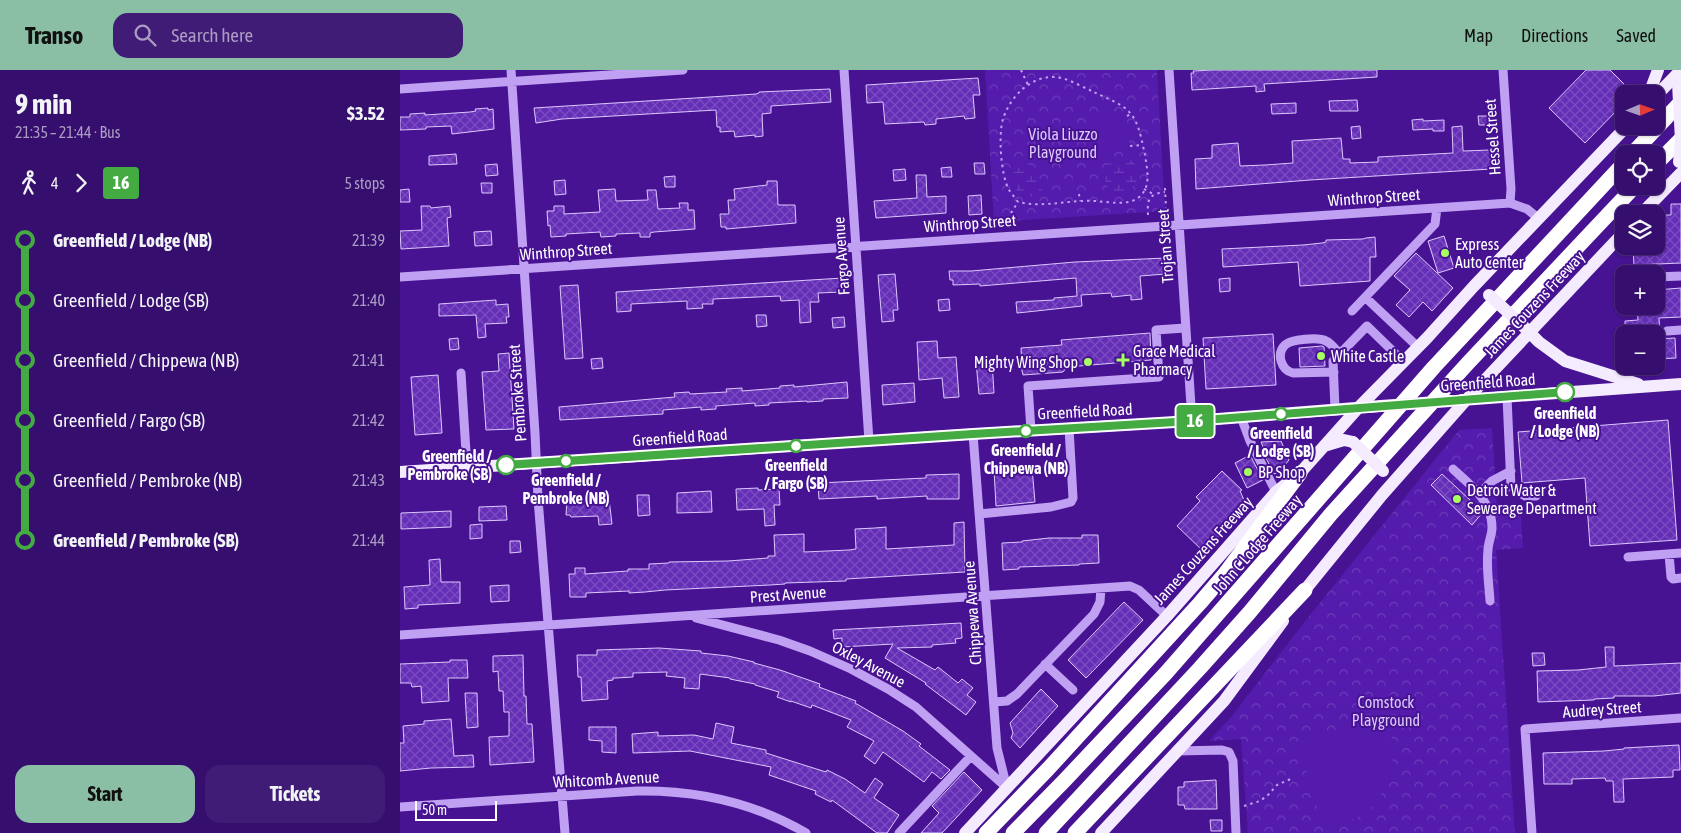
<!DOCTYPE html>
<html lang="en">
<head>
<meta charset="utf-8">
<style>
  body { margin:0; font-family:"Asap Condensed",sans-serif; background:#401c76; color:#f1f3f6; height:100vh; display:flex; flex-direction:column; font-size:19px; white-space:nowrap }
  * { box-sizing:border-box; margin:0 }
  p { font-size:16px; color:#aa9cc2 }
  .icon { flex:none; width:28px; height:28px; fill:none; stroke:currentColor; stroke-width:2; stroke-linecap:round; stroke-linejoin:round }
  .map { position:relative; flex:1; overflow:hidden }
  .side { display:flex; flex-direction:column; background:#350e6e; width:400px }
  .side>* { flex:none }
  .badge { padding:0 10px; border-radius:4px; font-size:18px; line-height:32px }
  .needle { width:32px; rotate:88deg }
  .tools { position:absolute; left:1215px; top:15px; display:grid; gap:10px }
  .tools a { display:grid; place-items:center; width:50px; height:50px; border-radius:10px; background:#350e6e; box-shadow:0 1px 4px #0004,0 0 0 1px #4f2e81; font-size:25px }
  .scale { position:absolute; left:15px; bottom:12px; width:82px; box-sizing:border-box; padding-left:5px; border:2px solid #fff; border-top:0; font-size:14px; line-height:18px; white-space:nowrap; color:#fff; -webkit-text-stroke:4px #471392; paint-order:stroke }
  .map>.badge { position:absolute; translate:-50% -50%; box-shadow:0 0 0 2px #fff }
  .legs { display:flex; align-items:center; gap:8px; height:55px; padding:0 15px; font-size:16px }
  .legs p { margin-inline-start:auto }
  .head { display:flex; align-items:center; justify-content:space-between; height:85px; padding:0 15px }
  h1 { font-size:28px; font-weight:700; line-height:38px }
  .button { display:flex; gap:10px; margin-top:auto; padding:10px 15px }
  .button a { flex:1; height:58px; border-radius:15px; background:#8abfa5; color:#111; font-size:20px; font-weight:700; line-height:58px; text-align:center }
  .button a+a { background:#401c76; color:#f1f3f6 }
  ul { padding:0 15px; list-style:none }
  li { display:flex; align-items:center; gap:18px; height:60px; font-size:19px }
  li i { display:grid; place-items:center; width:8px; height:100%; margin:0 6px; background:currentColor }
  li i::after { content:''; width:12px; height:12px; margin:-6px; border:4px solid; border-radius:50%; background:#350e6e }
  li p { margin-inline-start:auto }
  li:first-child i { background:linear-gradient(#0000 50%,currentColor 0) }
  li:last-child i { background:linear-gradient(currentColor 50%,#0000 0) }
  header { display:flex; align-items:center; gap:30px; box-sizing:border-box; height:70px; padding:0 25px; background:#8abfa5; color:#111 }
  header strong { font-size:24px }
  nav { display:flex; gap:28px; margin-inline-start:auto; font-size:18px }
  .search { width:350px; height:45px; background:#401c76; display:flex; align-items:center; gap:12px; box-sizing:border-box; padding:0 18px; border-radius:15px; color:#aa9cc2; font-size:19px }
  main { display:flex; flex:1; min-height:0 }
  .map>svg:first-child { display:block }
</style>
</head>
<body>
<header>
<strong>Transo</strong>
<div class="search"><svg class="icon" aria-label="search" viewBox="0 0 24 24"><circle cx="10" cy="10" r="6"/><path d="M15 15l6 6"/></svg>Search here</div>
<nav><a>Map</a><a>Directions</a><a>Saved</a></nav>
</header>
<main>
<section class="side">
<div class="head"><div><h1>9 min</h1><p>21:35 – 21:44 · Bus</p></div><b>$3.52</b></div>
<div class="legs"><svg class="icon" aria-label="walk" viewBox="0 0 24 24"><circle cx="13" cy="4" r="2"/><path d="M13 8l-2 6 4 7M11 14l-3 7M7 12l3-4h3l4 4"/></svg>4<svg class="icon" aria-label="forward" viewBox="0 0 24 24"><path d="M9 5l7 7-7 7"/></svg><b class="badge" style="background:#44aa42;color:#fff">16</b><p>5 stops</p></div>
<ul>
<li><i style="color:#44aa42"></i><b>Greenfield / Lodge (NB)</b><p>21:39</p></li>
<li><i style="color:#44aa42"></i><span>Greenfield / Lodge (SB)</span><p>21:40</p></li>
<li><i style="color:#44aa42"></i><span>Greenfield / Chippewa (NB)</span><p>21:41</p></li>
<li><i style="color:#44aa42"></i><span>Greenfield / Fargo (SB)</span><p>21:42</p></li>
<li><i style="color:#44aa42"></i><span>Greenfield / Pembroke (NB)</span><p>21:43</p></li>
<li><i style="color:#44aa42"></i><b>Greenfield / Pembroke (SB)</b><p>21:44</p></li>
</ul>
<div class="button"><a>Start</a><a>Tickets</a></div>
</section>
<div class="map">
<svg width="1281" height="763" viewBox="0 0 1281 763">
  <defs>
    <pattern id="forest-crowns" width="20" height="18" patternUnits="userSpaceOnUse" patternTransform="scale(1.25)"><rect width="20" height="18" fill="#541bad"/><path d="M2 6a3 3 0 1 1 6 0M12 15a3 3 0 1 1 6 0" fill="none" stroke="#6e3db9"/></pattern>
    <pattern id="wetland-marsh" width="20" height="14" patternUnits="userSpaceOnUse" patternTransform="scale(1.25)"><rect width="20" height="14" fill="#541bad"/><path d="M1 5h8M5 5V1M11 12h8M15 12V8" fill="none" stroke="#6e3db9"/></pattern>
    <pattern id="building-cross-hatch" width="8" height="8" patternUnits="userSpaceOnUse" patternTransform="scale(1.25)"><rect width="8" height="8" fill="#652eb7"/><path d="M0 0l8 8M0 8l8-8" fill="none" stroke="#7c4dc2"/></pattern>
  </defs>
  <rect width="100%" height="100%" fill="#471392"/>
  <path fill="url(#forest-crowns)" d="M585,0h172l8,141 -171,11z
    M1092,358l5,77 23,-1 3,44 -27,2 19,283h-267l-7,-94 -32,2 23,-25 67,-87 160,-199z"/>
  <path fill="url(#wetland-marsh)" d="M725,87c13,6 15,13 13,26l-17,12 -12,-5c-8,-16 -4,-32 16,-33z
    M626,94c11,4 18,19 15,30l-5,3 -13,-1c-3,-2 -7,-6 -9,-9 -7,-9 2,-21 12,-23z"/>
  <path fill="#541bad" d="M726,44l4,35 -32,3 -4,-34z
    M987,645c8,30 10,59 -10,85 -3,4 -6,9 -10,12 -14,8 -29,13 -43,18l-26,-89z"/>
  <path fill="url(#building-cross-hatch)" stroke="#dcc8fd" d="M812,0h165v7l-113,7 1,7 -9,1v-6l-64,4 -1,-17h3l-1,-2z
    M1186,0h24l24,24h-10v9l-39,40 -36,-35z
    M578,8l2,17h-7l2,23 -10,1 -1,-3 -28,3v5l-11,1 -1,-3 -39,2 -2,-22 -16,1 -1,-18z
    M430,19l1,13 -60,4v7l-9,1 1,22 -8,1v-2l-20,2 -1,-6 -14,1v-5h-3l-1,-17 -154,9 -26,4 -2,-15 161,-10 61,-4 3,-1v-1z
    M957,30l1,11h-28l-1,-10z
    M896,33v10l-24,1 -1,-10z
    M88,38v2l5,-1 1,20 -42,5 -1,-8 -25,1v2l-26,1v-13h10v-3l15,-1v2l45,-3 6,-1 -1,-2z
    M1078,46h10v9h-9z
    M1023,49v2l21,-1v11h-11v-2l-20,1 -1,-10z
    M960,56l1,12 -9,1 -1,-12z
    M1062,56l1,25 27,-1 1,19 -181,11 -114,9 -1,-30 17,-1v-13l26,-2 2,23 25,-1 28,-2 -1,-22 49,-3 2,21h7v4l28,-1v-5l75,-4 -1,-26z
    M56,84l1,10 -28,1v-9z
    M574,93h10l1,11h-10z
    M97,94l1,11 -12,1 -1,-11z
    M551,97l1,10h-10l-1,-9z
    M505,99l1,11 -12,1 -1,-11z
    M516,105h10l1,22 19,-1v17l-70,5 -2,-17 43,-3z
    M275,106v11h-10l-1,-10z
    M165,110l1,14 -11,1 -1,-14z
    M367,111h10l1,24h17l1,18 -70,6v-2h-5l-1,-13h9l-1,-14h7l-1,-11 33,-4z
    M81,113h11v10h-10z
    M9,119l1,13h-10v-12z
    M215,119l1,12 32,-1 -1,-10h9l2,19 22,-1 -1,-5h9v7h6l1,19 -41,3 -4,1v4h-10v-4l-24,1v2l-15,1 -1,-5 -34,2v2l-15,1 -1,-12 -2,1 -1,-15h7v-5h10v8l36,-2 -2,-22z
    M581,125l1,19 -13,1 -1,-19z
    M1271,134h10v59l-47,2 -1,-16 23,-1v-21h5v-12h10z
    M21,136h9l1,2 19,-2 1,11 -4,1 2,28 -48,3 -1,-18 22,-1z
    M91,161l1,14 -17,1 -1,-14z
    M1044,166l10,32 -16,5 -10,-32z
    M975,167l1,20h-6v24l-70,5 -2,-24 -75,5 -1,-18 81,-4 19,-2 4,-1v-2l37,-1 3,-1z
    M1016,183l37,35 -21,23 -9,-9 -14,15 -13,-12 14,-15 -16,-14z
    M766,188v16l-26,2 2,23 -11,1v-5l-19,2 -1,-4 -30,2 1,11 -55,6 -10,1 -1,-11 38,-2v-2l23,-2 -1,-18 -96,8v-2l-27,1v-5h-3l-1,-9h22l104,-9z
    M495,204l3,36h-5l1,11 -12,1 -4,-47z
    M443,208v14l-25,1 1,9h-9l1,20 -11,1 -1,-23 -18,1 -1,-5 -67,3v5h-11l1,4 -16,1v-8l-56,3v7l-14,1 -1,-20z
    M830,208v13l-10,1 -1,-13z
    M178,215l5,73 -18,1 -5,-73z
    M1281,218v29l-22,1 1,16h-35v-13l13,-1 -1,-14h19v-16z
    M549,229l1,11 -11,1 -1,-11z
    M96,230v5l12,-1 1,13h-3l1,6 -22,1 1,13 -8,1 -2,-23 -37,1v-12z
    M356,245h10l1,11 -10,1z
    M444,247l1,10 -12,1 -1,-10z
    M750,263l1,27 -84,7 -4,5 -40,3 -1,-4 -1,-23 41,-3 -1,-5z
    M873,264l3,51 -70,4 -3,-51z
    M58,268l1,11 -9,1 -1,-11z
    M1275,268l1,20 -20,1v-20z
    M537,271l1,17 18,-1 3,40 -15,1 -2,-20 -23,2 -2,-38z
    M922,276l2,1 1,19 -25,1 -1,-19z
    M109,283l5,76 -28,1 -4,-58 17,-1 -1,-17z
    M202,288l1,10 -11,1 -1,-10z
    M592,291l2,32 -15,1 -3,-32z
    M38,305l4,58 -27,2 -4,-58z
    M447,312l1,16 -25,1v2l-16,1v-1l-38,2v2l-14,1v-3l-39,3v3l-15,1v-3l-38,3v4l-103,6 -1,-13 116,-10 -1,-4 15,-1 1,2 37,-2 -1,-3 16,-1v3l38,-3v-2l14,-1v2z
    M514,313l1,19 -32,3 -1,-20z
    M1268,350l9,120 -87,6 -5,-68 -63,5 -4,-51z
    M881,371l8,19 -10,12 -5,2 -12,-24 2,-1 -3,-7z
    M850,385l13,25 -16,8 -12,-25z
    M632,398l3,34 -39,4 -2,-36z
    M822,401l20,19 -2,1 7,16 -43,45 -27,-26 23,-25 -4,-4z
    M559,404v25h-32v-3l-50,3v-3l-58,3 -1,-16 108,-5v-3z
    M1042,404l41,38 -11,13 -41,-40z
    M358,418v2l21,-1 1,16h-6l1,20 -10,1 -1,-17 -27,1 -1,-21z
    M311,421l1,21 -35,1v-20z
    M237,425h12l1,20 -12,1z
    M176,428v3l33,-2 3,25 -13,1 -1,-9 -27,1 -1,-2h-4l1,-16z
    M106,436l1,14 -28,1v-14z
    M51,441v16l-50,2v-16z
    M564,452l1,50 -119,7v2l-61,2v1l-15,1 -105,5 -20,2 -16,1v-2l-43,2v4h-16l-1,-23h6v-6h10v6l43,-3v-2h21v-5l20,-1v-1l59,-1 40,-3v-2h7l-1,-21 30,-1v18l45,-2 7,-1 -1,-20 20,-1 11,-1v22l68,-4v-22z
    M82,454v14l-12,1v-14z
    M682,465h16l1,28 -20,1v1l-60,2v2l-16,1 -1,-27 20,-1v-1l27,-3h33z
    M110,471h10l1,11 -11,1z
    M40,489l1,23h19v21l-42,2v3l-13,1 -1,-22 26,-2 -1,-25z
    M109,515v16l-18,1 -1,-16z
    M724,532l19,18 -57,58 -18,-18z
    M561,553l1,15 -7,1 1,4 -24,2v2l-35,1 38,22 3,-3 20,16 4,-4 11,9 -6,7 9,7 -10,13 -41,-31 1,-1 -41,-25 8,-14 -51,3v-9l-8,1 -1,-9z
    M1205,577h9v19l67,-3v30l-27,3h-40v2l-20,1v1l-56,2 -1,-31 41,-1 28,-3z
    M259,578l42,3v2l27,3 26,6v1l26,7 40,14 -1,3 37,14 -1,2 48,28 18,13 -2,2 31,24 -9,9 -9,-7 -8,10 -41,-30 -8,12 -11,-8 10,-15 -27,-14 4,-7 -39,-15 -1,3 -20,-7v1l-14,-5 2,-5 -24,-7v-1l-25,-5v-1l-30,-4 -1,15 -15,-1 1,-10 -19,-2 1,-4 -34,1v4l-17,1h-3v2l-6,1 1,18 -26,2 -1,-24h-3l-1,-22h20v-5z
    M1132,583h12l1,12 -12,1z
    M123,585l1,41h2l1,28h5l2,38 -44,3 -1,-28 20,-1v-24h-5l-1,-21h-4l-1,-20 -5,1v-16z
    M50,590h17l1,18h-20l1,23 -27,2 -1,-17 -9,1 -1,-4h-11v-19l50,-2z
    M641,619l17,17 -38,42 -9,-10 2,-5 -3,-10z
    M65,623h12l1,34 -11,1z
    M51,649l3,37 19,-1 1,12 -43,1 -31,3v-28h4l-1,-17 21,-2v-3z
    M316,653l18,4 -3,16 35,7v3l22,7 38,12 1,-2 18,9 20,14 10,-15 8,6 -9,14 25,17 -12,18h-10l-45,-33 -1,2 -16,-8 1,-3 -47,-16 2,-8 -81,-16 -57,2 -1,-19 26,-2v4l36,-1 19,4z
    M189,657h27v26l-14,-1v-11l-13,-1z
    M1279,675l1,25h-7v7l-50,2 1,23h-10l-1,-21h-7l-1,-3 -33,1v5h-28l-1,-31 61,-2 20,-2v-1z
    M564,702l18,18 -40,43h-21l18,-20 -7,-7z
    M816,710l1,29h-32l-1,-4h-6v-18h6v-5z
    M810,750h12v11h-11z"/>
  <g fill="none" stroke-linecap="round" stroke-linejoin="round">
    <path stroke="#c0a0f2" stroke-width="2" stroke-dasharray="2.5 4" stroke-linecap="butt" d="M621,0l7,15
      M727,46l4,-2
      M730,76l13,-1
      M765,118l1,20 2,3
      M744,119l9,5
      M679,124l1,7
      M748,145c-1,-16 1,-21 17,-23
      M604,154l14,-22c-3,-4 -6,-8 -9,-12 -8,-14 -11,-55 -6,-71 7,-22 27,-43 52,-42 13,1 27,10 39,15 11,6 28,11 36,21 9,9 12,29 15,42 2,14 7,33 -7,43 -14,10 -39,1 -56,3 -22,1 -42,6 -64,1
      M844,736l16,-5 8,-6 9,-10 16,-7"/>
    <path stroke="#c0a0f2" stroke-width="9" d="M111,0l24,363 3,66 27,334
      M444,0l25,371
      M769,0l23,351
      M1103,0l8,119 -1,14
      M0,19l283,-19
      M0,207l1110,-74 17,6 11,9
      M1256,207l25,-1
      M1222,208h2
      M966,228l52,49
      M952,241l83,-87 2,-16
      M1267,261l14,-1
      M934,302l-41,1c-12,-3 -17,-19 -8,-28 6,-6 34,-8 41,-4 5,2 10,9 14,13
      M61,303l6,95
      M1107,327l4,90 14,9h11
      M935,339l-2,-48 34,-35 37,36
      M841,347l9,24 26,51
      M631,360l-3,-44 131,-9 -3,-47 29,-2
      M573,364l24,314 10,40
      M1053,399c18,17 39,31 39,59 0,7 -4,15 -4,22 -2,17 1,34 2,51
      M1080,423l12,-12 19,-10
      M579,444l72,-7 20,-5 2,-4 -4,-70
      M1269,484l2,23 2,2 8,-1
      M1228,487l53,-4
      M296,548l83,22 31,11 41,18 37,20 28,18 91,81
      M0,565l730,-49 9,4 28,26
      M645,594l28,26
      M594,632l13,-1 10,-7 77,-80 6,-12 1,-14
      M778,681l44,-1 7,2 4,9 3,72
      M0,737l237,-16c60,-1 116,11 169,42
      M499,763l72,-77
      M1132,763l-7,-104 156,-11"/>
    <path stroke="#f4ebff" stroke-width="12" d="M1249,24l9,-24
      M1256,26l25,-26
      M1241,144l40,-41
      M1124,257l15,15 26,19 73,23
      M1062,330l219,-16
      M924,376l20,-6 9,2
      M0,402l573,-38 219,-13 189,-15
      M900,526l82,-101 84,-95 158,-168
      M565,763l202,-217 109,-124 24,-19 59,-66 68,-69 47,-52 153,-160
      M701,763l123,-132 59,-80"/>
    <path stroke="#fff" stroke-width="15" d="M1232,84l49,-52
      M1256,94l25,-25
      M586,763l62,-64 152,-166 24,-28 76,-102
      M613,763l51,-52 102,-108 268,-306 190,-204
      M646,763l154,-165 49,-55 82,-99 137,-151 167,-177
      M675,763l230,-243"/>
    <path stroke="#f4ebff" stroke-width="12" d="M1278,13l3,58 -2,21
      M1089,225l34,31
      M981,336l69,-5
      M953,372l30,29"/>
  </g>
  <g fill="none" stroke-linecap="round" stroke-linejoin="round">
    <defs>
      <path id="line-1" d="M106,395l467,-31 219,-13 373,-29"/>
    </defs>
    <use href="#line-1" stroke="#fff" stroke-width="11"/>
    <use href="#line-1" stroke="#44aa42" stroke-width="8"/>
  </g>
  <g fill="#a7ff61" stroke="#471392" stroke-width="2">
    <circle cx="1045" cy="183" r="5"/>
    <circle cx="921" cy="286" r="5"/>
    <path d="M720.5 282.5h5v5h5v5h-5v5h-5v-5h-5v-5h5z"/>
    <circle cx="688" cy="292" r="5"/>
    <circle cx="848" cy="402" r="5"/>
    <circle cx="1057" cy="429" r="5"/>
  </g>
  <g fill="#fff" stroke="#44aa42" stroke-width="2.5">
    <circle cx="1165" cy="322" r="9"/>
    <circle cx="881" cy="344" r="6"/>
    <circle cx="626" cy="361" r="6"/>
    <circle cx="396" cy="376" r="6"/>
    <circle cx="166" cy="391" r="6"/>
    <circle cx="106" cy="395" r="9"/>
  </g>
  <g text-anchor="middle" dominant-baseline="central" stroke-width="4" stroke-linejoin="round" paint-order="stroke">
    <g font-size="16" fill="#dcc8fd" stroke="#471392">
      <text x="663" y="64">Viola Liuzzo<tspan x="663" dy="18">Playground</tspan></text>
      <text x="986" y="632">Comstock<tspan x="986" dy="18">Playground</tspan></text>
    </g>
    <g font-size="16" fill="#fff" stroke="#471392">
      <text transform="translate(1092 67) rotate(-94)">Hessel Street</text>
      <text transform="translate(974 127) rotate(-4)">Winthrop Street</text>
      <text transform="translate(570 153) rotate(-4)">Winthrop Street</text>
      <text transform="translate(765 176) rotate(-94)">Trojan Street</text>
      <text transform="translate(166 181) rotate(-4)">Winthrop Street</text>
      <text transform="translate(441 186) rotate(-94)">Fargo Avenue</text>
      <text transform="translate(1134 234) rotate(-47)">James Couzens Freeway</text>
      <text transform="translate(1088 312) rotate(-4)">Greenfield Road</text>
      <text transform="translate(117 323) rotate(-94)">Pembroke Street</text>
      <text transform="translate(685 341) rotate(-3)">Greenfield Road</text>
      <text transform="translate(280 367) rotate(-4)">Greenfield Road</text>
      <text transform="translate(857 474) rotate(-49)">John C Lodge Freeway</text>
      <text transform="translate(803 480) rotate(-48)">James Couzens Freeway</text>
      <text transform="translate(388 524) rotate(-4)">Prest Avenue</text>
      <text transform="translate(572 543) rotate(-94)">Chippewa Avenue</text>
      <text transform="translate(469 594) rotate(28)">Oxley Avenue</text>
      <text transform="translate(1202 639) rotate(-4)">Audrey Street</text>
      <text transform="translate(206 709) rotate(-3)">Whitcomb Avenue</text>
    </g>
    <g font-size="16" fill="#fff" stroke="#471392" text-anchor="start">
      <text x="1055" y="174">Express<tspan x="1055" dy="18">Auto Center</tspan></text>
      <text x="733" y="281">Grace Medical<tspan x="733" dy="18">Pharmacy</tspan></text>
      <text x="931" y="286">White Castle</text>
      <text x="678" y="292" text-anchor="end">Mighty Wing Shop</text>
      <text x="858" y="402">BP Shop</text>
      <text x="1067" y="420">Detroit Water &amp;<tspan x="1067" dy="18">Sewerage Department</tspan></text>
    </g>
    <g font-size="16" font-weight="bold" fill="#fff" stroke="#471392">
      <text x="1165" y="343">Greenfield<tspan x="1165" dy="18">/ Lodge (NB)</tspan></text>
      <text x="881" y="363">Greenfield<tspan x="881" dy="18">/ Lodge (SB)</tspan></text>
      <text x="626" y="380">Greenfield /<tspan x="626" dy="18">Chippewa (NB)</tspan></text>
      <text x="92" y="386" text-anchor="end">Greenfield /<tspan x="92" dy="18">Pembroke (SB)</tspan></text>
      <text x="396" y="395">Greenfield<tspan x="396" dy="18">/ Fargo (SB)</tspan></text>
      <text x="166" y="410">Greenfield /<tspan x="166" dy="18">Pembroke (NB)</tspan></text>
    </g>
  </g>
</svg>
<div class="tools">
<a><svg class="needle" viewBox="-14 -14 28 28"><path d="M0-13l5 13h-10z" fill="#e53935"/><path d="M0 13l5-13h-10z" fill="#aa9cc2"/></svg></a>
<a><svg class="icon" aria-label="locate" viewBox="0 0 24 24"><circle cx="12" cy="12" r="6"/><path d="M12 2v4M12 18v4M2 12h4M18 12h4"/></svg></a>
<a><svg class="icon" aria-label="layers" viewBox="0 0 24 24"><path d="M12 4l9 5-9 5-9-5zM3 14l9 5 9-5"/></svg></a>
<a>+</a>
<a>−</a>
</div>
<div class="scale">50 m</div>
<b class="badge" style="left:795px;top:351px;background:#44aa42;color:#fff">16</b>
</div>
</main>
</body>
</html>
